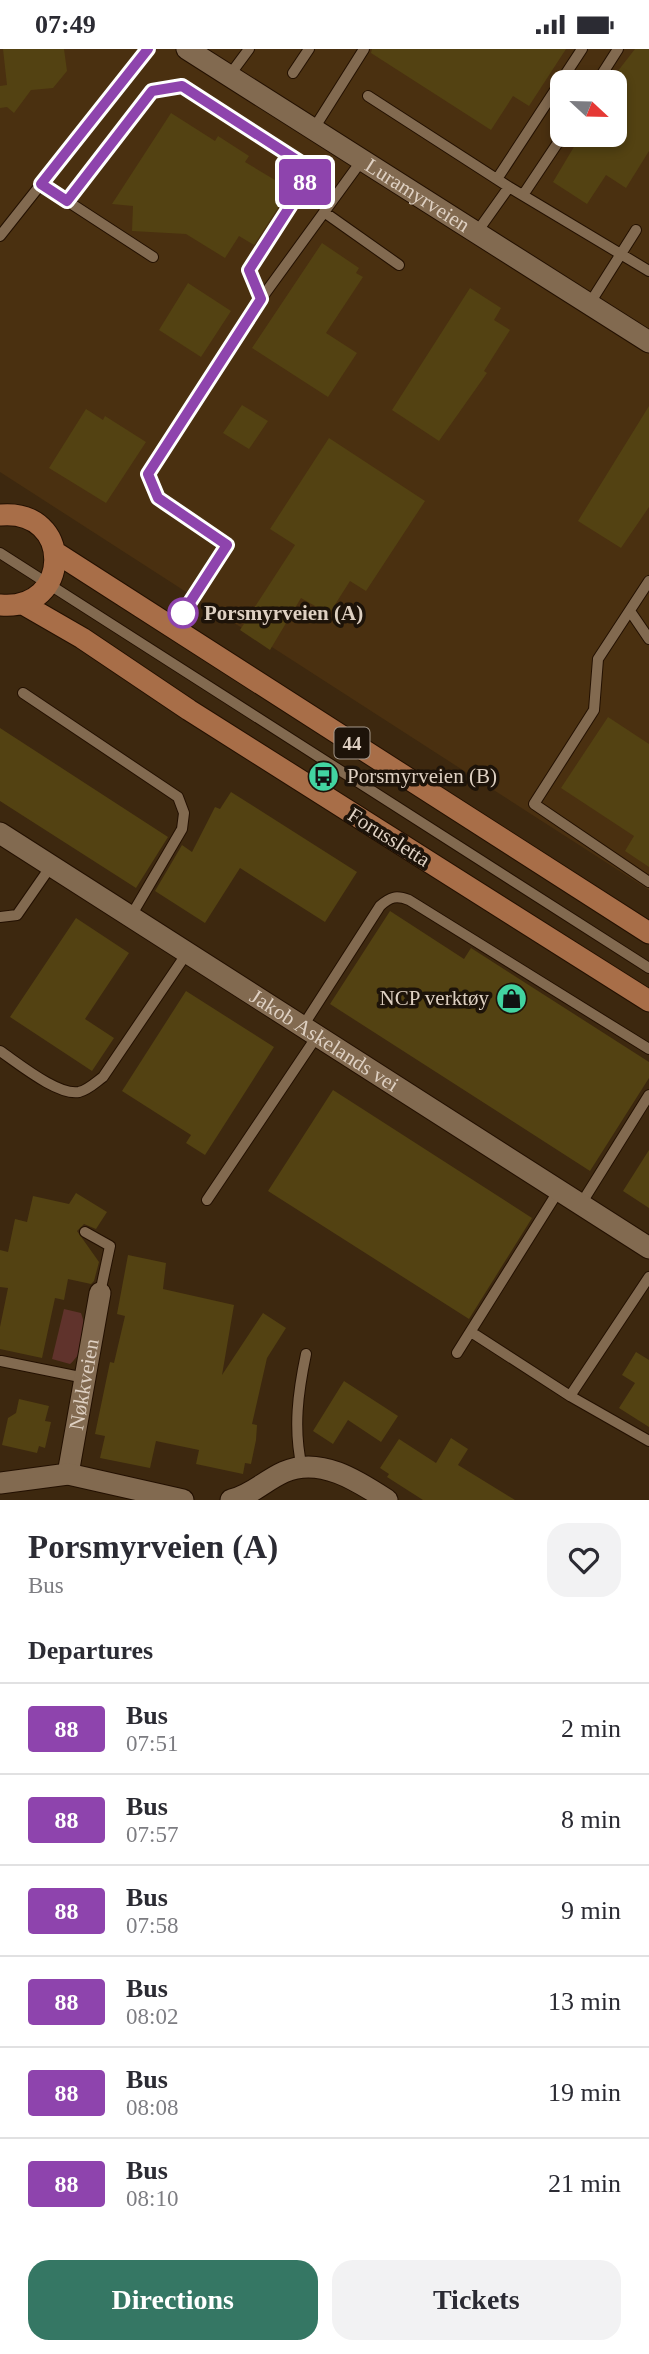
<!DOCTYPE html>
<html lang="en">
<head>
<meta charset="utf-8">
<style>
  body { margin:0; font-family:Georgia,serif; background:#f2f2f3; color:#2b2b33; height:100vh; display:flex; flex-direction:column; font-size:26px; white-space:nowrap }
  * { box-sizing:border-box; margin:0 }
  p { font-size:23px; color:#7c7c81 }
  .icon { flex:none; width:38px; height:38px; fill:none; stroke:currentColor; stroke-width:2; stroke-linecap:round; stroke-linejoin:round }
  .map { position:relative; height:1451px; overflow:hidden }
  .details { display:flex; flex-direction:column; background:#fff; flex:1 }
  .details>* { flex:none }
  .badge { padding:0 14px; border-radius:5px; font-size:24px; line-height:46px }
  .needle { width:46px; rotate:112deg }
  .fabs { position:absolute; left:550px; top:21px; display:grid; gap:14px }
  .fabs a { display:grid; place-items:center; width:77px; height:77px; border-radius:14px; background:#fff; box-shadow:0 4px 10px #0003; font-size:35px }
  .map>.badge { position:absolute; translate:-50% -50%; box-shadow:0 0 0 4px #fff }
  h2 { padding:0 28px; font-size:26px; line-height:63px }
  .round { display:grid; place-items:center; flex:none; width:74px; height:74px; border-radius:21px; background:#f2f2f3 }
  .overview { display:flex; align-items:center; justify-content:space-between; height:119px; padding:0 28px }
  h1 { font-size:33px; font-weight:700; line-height:52px }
  .primary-button { display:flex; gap:14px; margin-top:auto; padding:14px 28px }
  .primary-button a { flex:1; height:80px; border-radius:21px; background:#357764; color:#fff; font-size:28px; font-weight:700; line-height:80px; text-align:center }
  .primary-button a+a { background:#f2f2f3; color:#2b2b33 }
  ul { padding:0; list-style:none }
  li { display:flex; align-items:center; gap:21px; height:91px; padding:0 28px; border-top:2px solid #e1e1e2 }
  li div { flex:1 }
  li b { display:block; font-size:26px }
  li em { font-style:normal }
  li .badge { min-width:77px; font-weight:700; text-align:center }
  .status { display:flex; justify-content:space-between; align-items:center; height:49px; padding:0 35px; background:#fff; direction:ltr }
  .status svg { height:19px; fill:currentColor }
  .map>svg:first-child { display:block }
</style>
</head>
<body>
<div class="status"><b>07:49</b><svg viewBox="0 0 49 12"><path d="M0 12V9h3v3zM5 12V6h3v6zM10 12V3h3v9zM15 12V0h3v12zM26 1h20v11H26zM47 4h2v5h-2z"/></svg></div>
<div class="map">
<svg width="649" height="1451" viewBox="0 0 649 1451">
  <rect width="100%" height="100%" fill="#3d280f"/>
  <path fill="#4a3010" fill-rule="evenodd" d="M0,0h649v841l-649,-418zM562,33h52v53h-52z"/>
  <path fill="#60332c" d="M64,1260l17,4c7,18 3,39 -11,51l-18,-5z"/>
  <path fill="#534212" d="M3,0h61l3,22 -14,17 -22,2 -17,23 -7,-6 -7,1v-22l7,-1z
    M372,0h194l-37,57 -16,-10 -22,34 -120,-77z
    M635,0h14v102l-23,37 -20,-13 -19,29 -34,-22 28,-47h33v-59z
    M171,64l44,28 3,-5 31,20 -4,6 45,27 -36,56 -15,-9 -14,22 -39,-24 -54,-3 1,-25 -21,-2z
    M322,194l37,25 -3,5 7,4 -37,56 31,20 -29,44 -76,-49z
    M188,234l43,28 -30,46 -42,-27z
    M470,239l31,20 -7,12 16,10 -26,41 3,2 -48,68 -47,-31z
    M242,356l26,16 -19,28 -26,-16z
    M649,357v101l-28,41 -43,-27z
    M86,360l17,11 2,-4 41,26 -40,61 -57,-35z
    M329,389l96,63 -59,90 -16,-10 -21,33 -28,-16 -31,52 -30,-20 55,-85 -25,-16z
    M608,668l41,27v123l-24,-16 9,-15 -73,-48z
    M0,679l168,109 -32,51 -136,-87z
    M231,743l126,80 -32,50 -85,-54 -35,55 -50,-32 27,-46 10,7 23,-45 5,2z
    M390,862l74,48 7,-11 178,114v16l-59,93 -260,-167z
    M76,869l53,35 -44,66 29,19 -22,33 -82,-54z
    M186,942l88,56 -69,108 -19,-12 5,-8 -69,-44z
    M333,1041l199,128 -63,101 -201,-128z
    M649,1101v58l-26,-17z
    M76,1144l31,19 -11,17 -12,-5 -7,7 22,31 -5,19 -3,3 -23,-5 -4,21 -9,-2 -13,60 -42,-9v-22l8,-39 -8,-1v-37l8,2 7,-33 12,3 6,-26 36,8z
    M128,1206l38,8 -3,26 71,16 -12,70 41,-62 23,15 -19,30 -15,66 5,1 -1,15 -5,24 -6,-1 -2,11 -47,-10 3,-14 -43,-9 -6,27 -50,-10 5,-22 -10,-2 15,-72 4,1 11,-47 -8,-2z
    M636,1303l13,8v67l-30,-19 16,-25 -13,-8z
    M344,1332l54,35 -17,26 -33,-22 -15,24 -20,-13z
    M19,1350l30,7 -4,15 6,1 -6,26 -6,-2 -2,7 -35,-8 6,-27 8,-5z
    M451,1389l17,11 -10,16 57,35h-92l-36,-23 2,-3 -9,-6 19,-29 37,24z"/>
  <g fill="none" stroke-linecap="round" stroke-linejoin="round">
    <defs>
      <path id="lane" d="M293,24l16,-24
        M229,27l20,-27
        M597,33l21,-33
        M368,47l141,91 140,84
        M313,81l51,-81
        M497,130l85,-130
        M41,135l112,73
        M523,146l40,-60
        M67,152l85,-110 30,-5 121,78 2,19 -56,87 12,29
        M324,163l75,53
        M477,183l32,-45
        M0,187l148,-187
        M590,254l46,-73
        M0,504l649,415
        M649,532l-51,78 -4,51 -60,94 115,78
        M630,562l19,28
        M183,564l44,-68 -69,-47 -10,-24 113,-175 101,-139
        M23,644l155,104 6,16 -2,16 -51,87
        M0,868l17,-2 34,-49
        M303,977l77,-120c10,-9 16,-11 29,-6l240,149
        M0,1002c18,12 58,45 79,41 9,-2 17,-10 24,-15l84,-124
        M207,1151l110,-164
        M581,1155l68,-109
        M85,1183l25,14 -10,47
        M471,1283l99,64 79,45
        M457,1304l102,-163
        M1,1312l84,17
        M570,1347l79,-119
        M302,1419c-9,-39 -4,-76 4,-114"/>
      <g id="street">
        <path id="s1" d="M0,784l649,415"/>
        <path id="s2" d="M68,1425l32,-181"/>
        <path d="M0,1434l68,-9 115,26"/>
        <path d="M231,1451c21,-5 33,-19 53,-28 36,-16 74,9 103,28"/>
      </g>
      <g id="secondary">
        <path id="s3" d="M187,0l462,293"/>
      </g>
      <path id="primary" d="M0,466c74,-7 72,97 0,90
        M55,503l594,381
        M23,555l59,34 107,72 460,291"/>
    </defs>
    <use href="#lane" stroke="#231000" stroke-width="12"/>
    <use href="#street" stroke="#231000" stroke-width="23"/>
    <use href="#secondary" stroke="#231000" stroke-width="23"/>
    <use href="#primary" stroke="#231000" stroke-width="23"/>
    <use href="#lane" stroke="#826a50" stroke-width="10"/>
    <use href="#street" stroke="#826a50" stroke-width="21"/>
    <use href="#secondary" stroke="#826a50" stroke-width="21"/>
    <use href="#primary" stroke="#a86e48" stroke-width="21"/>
  </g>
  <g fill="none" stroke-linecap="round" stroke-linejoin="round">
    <defs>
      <path id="line" d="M148,0l-107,135 26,17 85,-110 30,-5 121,78 2,19 -56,87 12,29 -113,175 10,24 69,47 -44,68"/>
    </defs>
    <use href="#line" stroke="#fff" stroke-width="16"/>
    <use href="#line" stroke="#8e44ad" stroke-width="10"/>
  </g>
  <defs>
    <symbol id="bus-disc" viewBox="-11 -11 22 22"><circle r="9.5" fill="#42d4a1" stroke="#1d1309"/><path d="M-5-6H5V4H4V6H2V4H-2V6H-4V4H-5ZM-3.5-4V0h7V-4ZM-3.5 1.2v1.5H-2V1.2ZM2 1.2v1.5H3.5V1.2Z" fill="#111"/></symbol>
    <symbol id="shop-disc" viewBox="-11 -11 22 22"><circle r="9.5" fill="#42d4a1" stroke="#1d1309"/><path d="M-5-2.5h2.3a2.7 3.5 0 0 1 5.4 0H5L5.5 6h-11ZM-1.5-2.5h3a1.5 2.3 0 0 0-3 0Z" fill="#111"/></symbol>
  </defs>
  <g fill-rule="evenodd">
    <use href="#bus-disc" x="306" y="710" width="35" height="35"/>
    <use href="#shop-disc" x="494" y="932" width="35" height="35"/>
  </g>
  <circle fill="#fff" stroke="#8e44ad" stroke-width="3.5" cx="183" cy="564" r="14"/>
  <g text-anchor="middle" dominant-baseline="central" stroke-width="7" stroke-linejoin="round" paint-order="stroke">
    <rect fill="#1d1309" stroke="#a4978a" stroke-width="2" x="334.5" y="678.5" width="35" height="31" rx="5"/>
    <g font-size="19" font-weight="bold" fill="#ded0c2">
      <text x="352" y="694">44</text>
    </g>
    <g font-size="21" fill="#ded0c2" stroke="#1d1309">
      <text stroke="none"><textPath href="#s3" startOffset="273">Luramyrveien</textPath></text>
      <text transform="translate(389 788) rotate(32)">Forussletta</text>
      <text stroke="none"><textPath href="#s1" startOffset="385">Jakob Askelands vei</textPath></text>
      <text stroke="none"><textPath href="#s2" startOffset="91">Nøkkveien</textPath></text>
    </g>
    <g font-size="21" font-weight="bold" fill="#ded0c2" stroke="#1d1309" text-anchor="start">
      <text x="204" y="564">Porsmyrveien (A)</text>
    </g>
    <g font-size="21" fill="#ded0c2" stroke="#1d1309" text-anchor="start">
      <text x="347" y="727">Porsmyrveien (B)</text>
      <text x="489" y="949" text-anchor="end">NCP verktøy</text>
    </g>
  </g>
</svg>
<div class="fabs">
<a><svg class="needle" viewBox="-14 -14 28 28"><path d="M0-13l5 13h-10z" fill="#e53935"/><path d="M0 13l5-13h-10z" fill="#7c7c81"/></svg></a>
</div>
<b class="badge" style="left:305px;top:133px;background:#8e44ad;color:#fff">88</b>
</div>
<section class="details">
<div class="overview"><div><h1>Porsmyrveien (A)</h1><p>Bus</p></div><a class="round"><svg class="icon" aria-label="heart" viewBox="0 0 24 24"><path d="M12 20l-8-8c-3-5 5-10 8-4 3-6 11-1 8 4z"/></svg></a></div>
<h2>Departures</h2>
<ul>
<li><span class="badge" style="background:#8e44ad;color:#fff">88</span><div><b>Bus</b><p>07:51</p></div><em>2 min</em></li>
<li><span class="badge" style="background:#8e44ad;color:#fff">88</span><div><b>Bus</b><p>07:57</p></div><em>8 min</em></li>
<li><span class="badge" style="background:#8e44ad;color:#fff">88</span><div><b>Bus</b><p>07:58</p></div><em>9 min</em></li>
<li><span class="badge" style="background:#8e44ad;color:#fff">88</span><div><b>Bus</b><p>08:02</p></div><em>13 min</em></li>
<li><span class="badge" style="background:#8e44ad;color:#fff">88</span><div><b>Bus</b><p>08:08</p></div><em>19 min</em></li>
<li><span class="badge" style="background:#8e44ad;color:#fff">88</span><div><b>Bus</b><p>08:10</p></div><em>21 min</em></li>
</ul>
<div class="primary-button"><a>Directions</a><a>Tickets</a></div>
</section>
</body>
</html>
